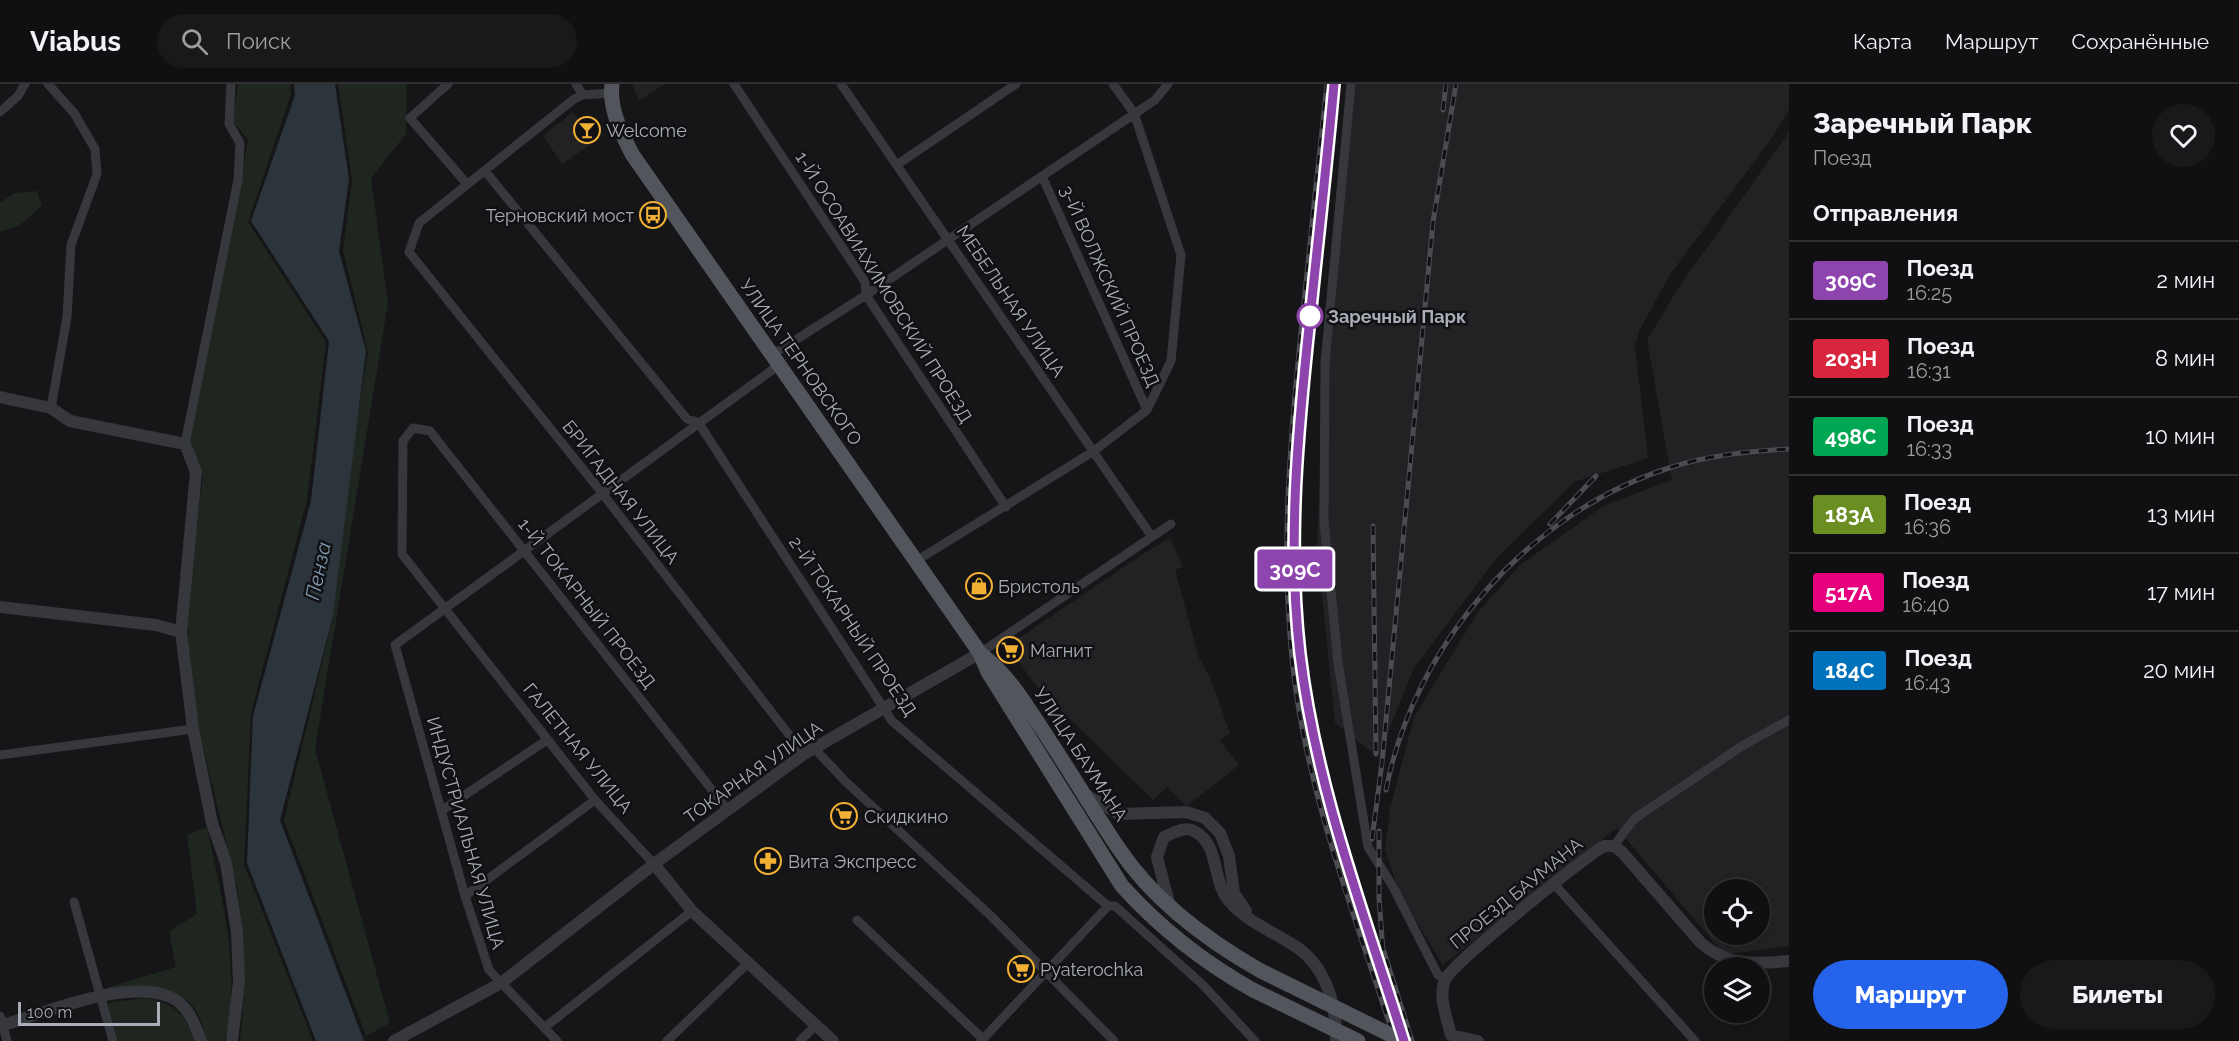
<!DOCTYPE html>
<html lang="ru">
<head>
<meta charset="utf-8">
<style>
  body { margin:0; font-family:Raleway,sans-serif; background:#19191b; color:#f1f3f6; height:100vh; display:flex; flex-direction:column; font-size:22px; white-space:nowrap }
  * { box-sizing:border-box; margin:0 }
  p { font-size:20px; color:#9c9d9f }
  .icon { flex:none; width:33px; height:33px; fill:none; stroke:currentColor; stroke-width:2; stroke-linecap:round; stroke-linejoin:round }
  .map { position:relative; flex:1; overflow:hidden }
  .details { display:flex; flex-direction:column; background:#101012; width:450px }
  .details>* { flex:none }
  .badge { padding:0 12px; border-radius:4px; font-size:21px; line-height:39px }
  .tools { position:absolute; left:1704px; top:795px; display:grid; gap:12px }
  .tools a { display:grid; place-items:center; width:66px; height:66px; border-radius:50%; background:#101012; box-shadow:0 3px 9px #0003,0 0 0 2px #303032; font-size:30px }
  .scale { position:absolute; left:18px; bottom:15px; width:142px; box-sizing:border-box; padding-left:6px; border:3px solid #a8adb8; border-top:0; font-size:16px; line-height:21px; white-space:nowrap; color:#a8adb8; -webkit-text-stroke:4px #111113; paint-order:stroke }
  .map>.badge { position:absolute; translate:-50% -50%; box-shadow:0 0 0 3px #fff }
  h2 { padding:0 24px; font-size:22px; line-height:54px }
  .round { display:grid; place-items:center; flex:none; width:63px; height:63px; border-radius:32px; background:#19191b }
  .head { display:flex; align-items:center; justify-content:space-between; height:102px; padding:0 24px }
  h1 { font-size:28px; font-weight:800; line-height:45px }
  .primary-button { display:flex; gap:12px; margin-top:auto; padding:12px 24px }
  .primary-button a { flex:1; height:69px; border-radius:36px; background:#2563eb; color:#fff; font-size:24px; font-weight:800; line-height:69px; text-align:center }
  .primary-button a+a { background:#19191b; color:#f1f3f6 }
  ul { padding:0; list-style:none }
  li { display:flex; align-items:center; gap:18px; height:78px; padding:0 24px; border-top:2px solid #303032 }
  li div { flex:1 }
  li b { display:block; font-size:22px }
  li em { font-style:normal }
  li .badge { min-width:66px; font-weight:700; text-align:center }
  header { display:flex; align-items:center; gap:36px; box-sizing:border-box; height:84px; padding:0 30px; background:#101012; border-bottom:2px solid #303032 }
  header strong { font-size:28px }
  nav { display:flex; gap:33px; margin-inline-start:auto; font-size:21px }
  .search { width:420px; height:54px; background:#19191b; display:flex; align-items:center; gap:15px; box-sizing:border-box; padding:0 21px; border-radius:33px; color:#9c9d9f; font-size:22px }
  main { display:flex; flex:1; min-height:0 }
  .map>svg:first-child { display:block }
</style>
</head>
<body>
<header>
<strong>Viabus</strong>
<div class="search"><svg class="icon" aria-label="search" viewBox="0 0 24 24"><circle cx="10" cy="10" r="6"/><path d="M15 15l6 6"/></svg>Поиск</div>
<nav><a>Карта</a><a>Маршрут</a><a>Сохранённые</a></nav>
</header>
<main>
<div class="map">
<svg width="1789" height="957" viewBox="0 0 1789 957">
  <rect width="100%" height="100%" fill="#161618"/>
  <path fill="#222225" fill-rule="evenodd" d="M632,0h33l-26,17z
    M1351,0h438v26l-19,31 -101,135 -30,55 -4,16 13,111 -74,24 -79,78 -81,108 -36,89 -43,-34 -18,-177 8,-183z
    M573,28l23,29 -34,23 -19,-28z
    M1789,48v814l-62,8 -9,-7 -101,-119 -174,137 -42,-69 -16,-46 5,-41 24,-92 64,-105 42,-47 85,-60 67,-25 -25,-140 32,-53zM1714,806h46v44h-46z
    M1170,454l13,29 -8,3 24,88 11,19 20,56 -10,8 19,24 -52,41 -20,-19 -14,13 -116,-113 -30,-41 133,-90z"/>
  <path fill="#1e261f" d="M238,0h52l1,10 -43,128 78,120 -19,158 -56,213 -7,151 69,177h-73l5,-59 -8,-95 -42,-173 -9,-99 17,-140 -13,-33 58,-302 -16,-20z
    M338,0h69l-1,50 -35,44 17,125 -73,446 75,274 -24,13 -82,-215 49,-204 20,-172 15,-93 -25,-101 9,-71z
    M37,107l5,15 -22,19 -20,7v-29l14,-10z
    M207,743c14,70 35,142 18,214h-18c-3,-9 -5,-19 -9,-27 -18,-34 -64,-27 -95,-25l73,-22 -7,-36 28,-17 -10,-79z
    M145,914c30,6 39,14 49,43h-76l-11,-38z"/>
  <path fill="#2c353c" d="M294,0h41l14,95 -10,72 27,100 -33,265 -53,204 84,221h-48l-69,-178 6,-147 58,-215 18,-160 -78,-120 44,-126z"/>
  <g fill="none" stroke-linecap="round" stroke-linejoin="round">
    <path stroke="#37383d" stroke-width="9" d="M48,0l26,29 21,36 2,25 -26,71 -4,72 -16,91
      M448,0l-38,34 57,66
      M576,0l7,11
      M734,0l131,198 1,13 140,212
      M841,0l311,453
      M1351,0l-26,279 -1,159 14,140 30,185 24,38 46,90 7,4
      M611,9l-28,2 -9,4 -155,124 -10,29 193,241 202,261
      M0,28l18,-16 7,-12
      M898,80l118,-80
      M485,87l202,248 11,3 194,299 216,185h7l87,78 53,57
      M1042,92l105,234
      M772,271l94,-60 289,-195 13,-16
      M185,360l53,-264 2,-37 -11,-19 2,-40
      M916,477l178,-110 53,-41 24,-49 10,-106 -47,-142 -21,-29
      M980,569l191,-129
      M814,664l32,34 145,134 123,125
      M0,671l193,-26
      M441,727l106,-71
      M1614,762l20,-27 108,-73 47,-26
      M654,780l-59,-64 -193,-246 1,-113 10,-13 17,3 297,378
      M1555,801l140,156
      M465,812l130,-96
      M74,818l39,139
      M857,836l126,119
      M0,932l7,25
      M544,944l148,-117
      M557,957l-68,-71 -24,-74 -70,-251 384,-280
      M667,957l81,-78
      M800,957l16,-16
      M981,957l127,-135"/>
    <path stroke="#37383d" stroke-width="12" d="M0,313l51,11 19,13 115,23 11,28 -15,160 12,97 19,94 14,40 11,69 2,50 -7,59
      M0,523l156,18 25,7
      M1086,711l33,19 67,-2 19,6 15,15 9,23 5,37 12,18
      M654,780l38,47 141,130
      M1170,823l-13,-50 7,-20c10,-4 19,-11 30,-6 27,14 17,51 36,71 18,21 45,30 68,46 29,21 39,59 38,93
      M0,942c45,-13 126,-48 170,-29 18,7 25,28 31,44
      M394,957l107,-58 153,-119 150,-110 176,-101
      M1478,957l-27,-6c-4,-17 -13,-38 -6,-55 7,-17 138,-121 159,-134h10l8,6 79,91c28,24 53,21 88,18"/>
    <path stroke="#53555c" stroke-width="15" d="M612,0c-3,25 9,48 20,70l348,499 8,19 134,214c38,42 81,76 131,104
      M982,571c25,19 41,45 58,71 27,40 52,83 79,123 35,52 89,92 142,122"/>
    <defs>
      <path id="rail" d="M1327,0c-9,79 -17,159 -25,238 -13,125 -24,251 -5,376 18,118 62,230 98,343
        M1443,26l3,-26
        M1550,440l46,-48
        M1373,442l3,228
        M1386,706c28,-146 144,-279 286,-323 37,-12 78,-16 117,-18
        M1379,747v67l4,53
        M1372,755l10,-76 51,-541 23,-138
        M1381,858l31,99"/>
    </defs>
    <use href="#rail" stroke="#4a4c52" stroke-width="5"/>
    <use href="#rail" stroke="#111113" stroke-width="3" stroke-dasharray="9" stroke-linecap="butt"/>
    <path stroke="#53555c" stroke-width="15" d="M1261,887l142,70
      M1253,906l105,51"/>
  </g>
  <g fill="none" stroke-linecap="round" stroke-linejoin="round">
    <defs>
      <path id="line" d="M1334,0c-7,78 -16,156 -24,234 -12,112 -23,224 -10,336 16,134 64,259 104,387"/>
    </defs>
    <use href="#line" stroke="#fff" stroke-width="14"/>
    <use href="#line" stroke="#8e44ad" stroke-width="9"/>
  </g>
  <defs>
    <symbol id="bar-ring" viewBox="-11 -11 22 22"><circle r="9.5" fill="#111113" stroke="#f2b134" stroke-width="1.5"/><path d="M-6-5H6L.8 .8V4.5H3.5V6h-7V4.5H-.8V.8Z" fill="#f2b134"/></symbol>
    <symbol id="bus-ring" viewBox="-11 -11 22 22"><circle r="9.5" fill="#111113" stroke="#f2b134" stroke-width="1.5"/><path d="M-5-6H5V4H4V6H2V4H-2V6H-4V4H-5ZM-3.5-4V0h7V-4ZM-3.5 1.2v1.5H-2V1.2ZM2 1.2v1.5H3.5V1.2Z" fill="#f2b134"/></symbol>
    <symbol id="shop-ring" viewBox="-11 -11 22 22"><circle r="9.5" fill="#111113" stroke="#f2b134" stroke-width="1.5"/><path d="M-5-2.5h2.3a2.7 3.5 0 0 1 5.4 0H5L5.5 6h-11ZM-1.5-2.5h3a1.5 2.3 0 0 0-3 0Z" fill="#f2b134"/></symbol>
    <symbol id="supermarket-ring" viewBox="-11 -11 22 22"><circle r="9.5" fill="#111113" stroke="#f2b134" stroke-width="1.5"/><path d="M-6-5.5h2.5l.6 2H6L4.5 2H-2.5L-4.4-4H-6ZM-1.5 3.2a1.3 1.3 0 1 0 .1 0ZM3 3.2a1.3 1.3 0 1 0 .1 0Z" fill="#f2b134"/></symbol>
    <symbol id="pharmacy-ring" viewBox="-11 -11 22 22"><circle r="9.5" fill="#111113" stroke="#f2b134" stroke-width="1.5"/><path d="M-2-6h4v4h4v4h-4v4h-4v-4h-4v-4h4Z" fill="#f2b134"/></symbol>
  </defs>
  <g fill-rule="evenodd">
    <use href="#bar-ring" x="572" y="31" width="30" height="30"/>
    <use href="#bus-ring" x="638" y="116" width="30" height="30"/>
    <use href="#shop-ring" x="964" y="487" width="30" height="30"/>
    <use href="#supermarket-ring" x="995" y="551" width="30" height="30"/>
    <use href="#supermarket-ring" x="829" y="717" width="30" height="30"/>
    <use href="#pharmacy-ring" x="753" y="762" width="30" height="30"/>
    <use href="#supermarket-ring" x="1006" y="870" width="30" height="30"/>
  </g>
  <circle fill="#fff" stroke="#8e44ad" stroke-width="3" cx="1310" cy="232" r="12"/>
  <g text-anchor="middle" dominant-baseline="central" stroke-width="5" stroke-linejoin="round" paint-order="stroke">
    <g font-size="18" fill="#a8adb8" stroke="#111113" text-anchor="start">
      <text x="606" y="46">Welcome</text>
      <text x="634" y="131" text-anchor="end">Терновский мост</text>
      <text x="998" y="502">Бристоль</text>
      <text x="1030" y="566">Магнит</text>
      <text x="864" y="732">Скидкино</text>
      <text x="788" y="777">Вита Экспресс</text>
      <text x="1040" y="885">Pyaterochka</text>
    </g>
    <g font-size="18" fill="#a8adb8" stroke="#111113">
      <text transform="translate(1110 202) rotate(66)">3-Й ВОЛЖСКИЙ ПРОЕЗД</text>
      <text transform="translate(884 203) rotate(58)">1-Й ОСОАВИАХИМОВСКИЙ ПРОЕЗД</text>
      <text transform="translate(1011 217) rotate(56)">МЕБЕЛЬНАЯ УЛИЦА</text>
      <text transform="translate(801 278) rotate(55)">УЛИЦА ТЕРНОВСКОГО</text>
      <text transform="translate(621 408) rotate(52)">БРИГАДНАЯ УЛИЦА</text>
      <text transform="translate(587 519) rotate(52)">1-Й ТОКАРНЫЙ ПРОЕЗД</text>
      <text transform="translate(853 542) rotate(56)">2-Й ТОКАРНЫЙ ПРОЕЗД</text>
      <text transform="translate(578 664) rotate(51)">ГАЛЕТНАЯ УЛИЦА</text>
      <text transform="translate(1081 670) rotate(57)">УЛИЦА БАУМАНА</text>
      <text transform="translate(753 688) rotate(-35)">ТОКАРНАЯ УЛИЦА</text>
      <text transform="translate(466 749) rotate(74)">ИНДУСТРИАЛЬНАЯ УЛИЦА</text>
      <text transform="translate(1516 809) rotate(-39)">ПРОЕЗД БАУМАНА</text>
    </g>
    <g font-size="18" font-weight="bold" fill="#a8adb8" stroke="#111113" text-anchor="start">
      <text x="1328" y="232">Заречный Парк</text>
    </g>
    <g font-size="20" font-style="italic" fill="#7f9bb3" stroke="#111113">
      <text transform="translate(318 487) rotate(-78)">Пенза</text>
    </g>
  </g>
</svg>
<div class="tools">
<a><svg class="icon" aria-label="locate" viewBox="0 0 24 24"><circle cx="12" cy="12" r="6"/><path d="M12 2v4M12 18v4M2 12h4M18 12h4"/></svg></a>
<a><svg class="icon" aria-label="layers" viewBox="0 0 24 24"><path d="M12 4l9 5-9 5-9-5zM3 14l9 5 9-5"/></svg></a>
</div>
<div class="scale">100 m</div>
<b class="badge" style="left:1295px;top:485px;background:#8e44ad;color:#fff">309С</b>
</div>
<section class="details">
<div class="head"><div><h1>Заречный Парк</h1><p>Поезд</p></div><a class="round"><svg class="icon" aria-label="heart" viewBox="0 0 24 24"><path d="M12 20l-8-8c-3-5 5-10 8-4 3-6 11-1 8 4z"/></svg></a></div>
<h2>Отправления</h2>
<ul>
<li><span class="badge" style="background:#8e44ad;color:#fff">309С</span><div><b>Поезд</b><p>16:25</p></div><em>2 мин</em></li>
<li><span class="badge" style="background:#d7263d;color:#fff">203Н</span><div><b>Поезд</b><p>16:31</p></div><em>8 мин</em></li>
<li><span class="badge" style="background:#00a651;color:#fff">498С</span><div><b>Поезд</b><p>16:33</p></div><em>10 мин</em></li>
<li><span class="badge" style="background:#6b8e23;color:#fff">183А</span><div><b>Поезд</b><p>16:36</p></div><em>13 мин</em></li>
<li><span class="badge" style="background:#e6007e;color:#fff">517А</span><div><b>Поезд</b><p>16:40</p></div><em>17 мин</em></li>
<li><span class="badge" style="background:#0072bc;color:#fff">184С</span><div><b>Поезд</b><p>16:43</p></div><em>20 мин</em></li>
</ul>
<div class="primary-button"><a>Маршрут</a><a>Билеты</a></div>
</section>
</main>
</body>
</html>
